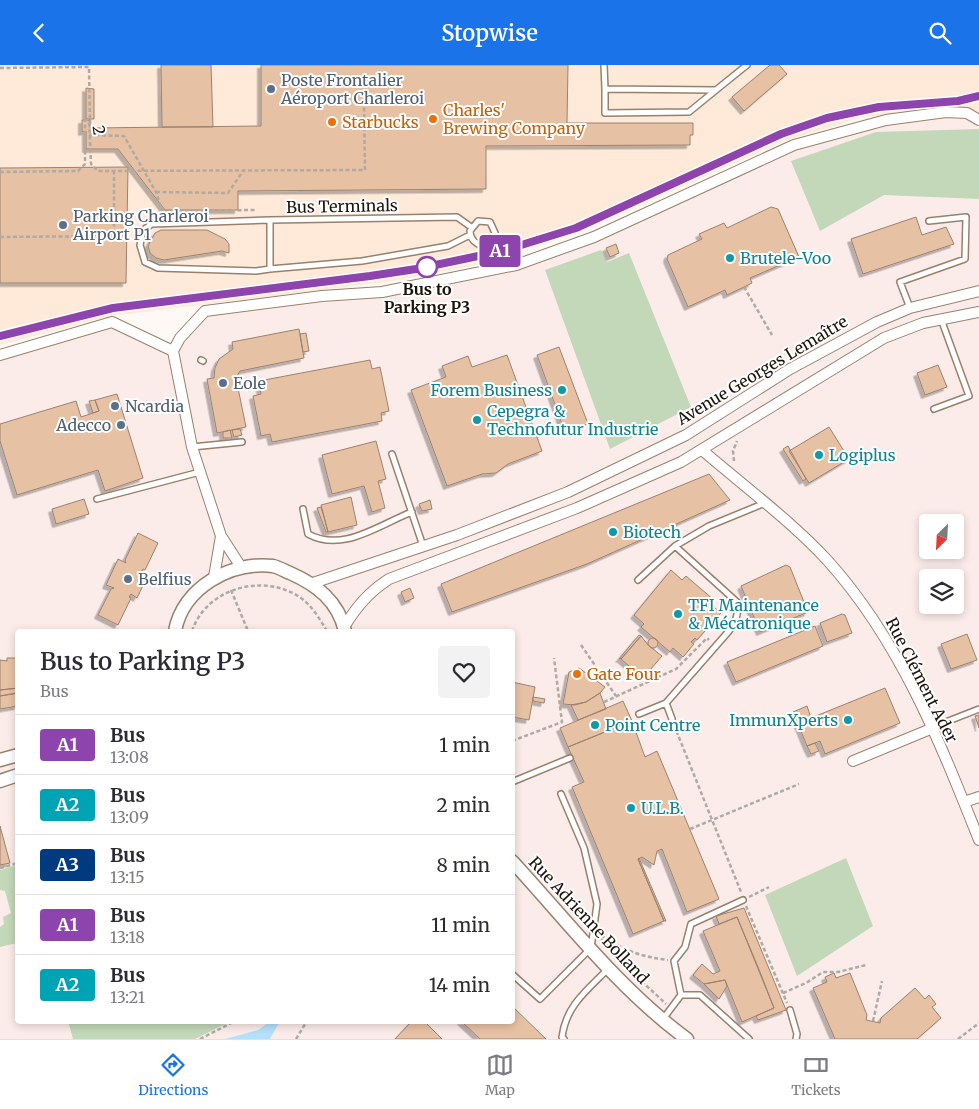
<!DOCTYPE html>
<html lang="en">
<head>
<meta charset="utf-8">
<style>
  body { margin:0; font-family:Merriweather,serif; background:#f2f2f3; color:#2b2b33; height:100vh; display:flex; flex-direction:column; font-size:19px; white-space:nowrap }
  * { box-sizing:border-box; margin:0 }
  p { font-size:16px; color:#7c7c81 }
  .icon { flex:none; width:28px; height:28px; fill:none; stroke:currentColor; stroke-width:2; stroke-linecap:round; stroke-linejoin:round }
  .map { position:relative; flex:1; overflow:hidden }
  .panel { position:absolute; left:15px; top:564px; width:500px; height:395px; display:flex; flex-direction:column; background:#fff; border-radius:5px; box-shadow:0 2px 8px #0003 }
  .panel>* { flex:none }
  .badge { padding:0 10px; border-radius:4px; font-size:18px; line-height:32px }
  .needle { width:32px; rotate:204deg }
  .fabs { position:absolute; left:919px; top:449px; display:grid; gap:10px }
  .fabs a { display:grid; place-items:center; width:45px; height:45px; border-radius:5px; background:#fff; box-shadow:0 2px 8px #0003; font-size:25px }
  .map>.badge { position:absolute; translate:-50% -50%; box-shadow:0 0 0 2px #fff }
  .round { display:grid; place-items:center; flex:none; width:52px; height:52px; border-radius:5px; background:#f2f2f3 }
  .summary { display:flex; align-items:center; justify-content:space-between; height:85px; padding:0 25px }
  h1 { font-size:24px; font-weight:600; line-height:38px }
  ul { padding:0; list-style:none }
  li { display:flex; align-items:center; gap:15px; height:60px; padding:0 25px; border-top:1px solid #e1e1e2 }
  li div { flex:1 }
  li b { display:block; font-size:19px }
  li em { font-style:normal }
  li .badge { min-width:55px; font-weight:700; text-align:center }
  header { display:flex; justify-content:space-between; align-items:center; height:65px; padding:0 25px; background:#1a73e8; color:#fff; font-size:22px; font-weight:600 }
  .dock { display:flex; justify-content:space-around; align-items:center; height:70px; border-top:1px solid #e1e1e2; background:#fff; font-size:14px; color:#7c7c81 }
  .dock a { display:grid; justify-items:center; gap:2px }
  .dock .on { color:#1a73e8 }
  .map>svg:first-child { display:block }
</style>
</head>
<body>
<header><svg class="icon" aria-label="back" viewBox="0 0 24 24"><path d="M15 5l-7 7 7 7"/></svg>Stopwise<svg class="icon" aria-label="search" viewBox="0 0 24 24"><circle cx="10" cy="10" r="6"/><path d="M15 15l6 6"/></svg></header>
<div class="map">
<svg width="979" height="974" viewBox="0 0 979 974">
  <defs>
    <filter id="shadow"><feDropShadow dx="-3.5" dy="3.5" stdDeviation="0" flood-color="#0004"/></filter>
  </defs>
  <rect width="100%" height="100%" fill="#fef9f4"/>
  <path fill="#ffeada" d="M0,0h979v46l-12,2 -45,-3 -62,8 -76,23 -205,92 -97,31 -96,18 -276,34 -110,29z"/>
  <path fill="#fcece9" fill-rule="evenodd" d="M946,47l33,8v919h-979v-684l112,-33 61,29 32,-40 124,-9 142,-27 123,-38 200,-92 92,-25zM928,458h27v27h-27zM928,512h27v28h-27zM18,566h494v390h-494z"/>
  <path fill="#c3d7b9" d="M979,64v70l-95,-4 -64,36 -29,-70 85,-29z
    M601,185l6,12 22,-9 62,154 -81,42 -65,-179z
    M846,793l27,68 -76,50 -32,-81z
    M17,800v78l-17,4v-20l4,-3 -1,-7 8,-4 -6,-22 -5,-1v-20z
    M68,956h163l-36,18h-122z"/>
  <path fill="#b5e0fb" d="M271,956h9l-10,18h-45l33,-9z"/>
  <path fill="#e7c1a4" stroke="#9b826f" filter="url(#shadow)" d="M161,0h50l2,62h-51z
    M261,0h307l-1,58h126v12h-3v10l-204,1v43l-248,2v19h-73l-47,-61h-32v-18l-4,1v-12h8v8l171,-2z
    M770,0h9l8,9 -43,37 -12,-14z
    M86,23l8,1v30h-8z
    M128,102l-2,116h-126v-115z
    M771,142l7,2 21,48 -49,21 2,5 -8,4 -17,8 -2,-5 -37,17 -21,-48 1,-4 34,-16 -3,-5 25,-11 3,5z
    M916,152l6,18 24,-8 8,17 -91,30 -12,-35z
    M161,165h46l18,9 4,5v9l-7,-2 -58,9 -8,-2 -6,-5 -2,-7 7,-13z
    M616,179l3,9 -9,4 -4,-9z
    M299,264l5,29 -64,13 -3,5 1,12 8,39 -29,6 -10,-54 7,-1 1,-10 4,-9 14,-10 -1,-7z
    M306,268l3,18 -6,1 -3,-18z
    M559,282l29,77 -23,8 -28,-77z
    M507,290l35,96 -34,13 -12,9 -14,1 -35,12 -36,-96 35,-13 -4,-11 26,-10 4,11z
    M370,295l2,9 8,-2 9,44 -8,2 1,8 -110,21 -2,-8 -9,2 -8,-40 8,-2 -2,-13z
    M938,300l9,22 -22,8 -8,-22z
    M117,329l26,84 -38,13 -7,-21 -81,25 -17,-54v-17l76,-23 5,16 18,-6 -4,-11z
    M95,335l4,11 -6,2 -4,-12z
    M829,362l20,32 -40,24 -20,-32z
    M240,364l2,6 -8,2 -2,-7z
    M230,365l2,8h-9v-6z
    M376,376l10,38 -8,2 7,27 -13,4 -8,-26 -32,8 -10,-39z
    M788,381l18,33 -3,2 -20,-32z
    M709,409l21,26 -143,64 -135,48 -11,-28z
    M351,432l6,28 -29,7 -7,-27z
    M84,434l5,15 -33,10 -4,-15z
    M430,435l2,9 -10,2 -3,-7z
    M321,442l3,10 4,15h-2l-9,-24z
    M138,468l20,10 -13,27 -2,-1 -2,3 7,3 -11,23 -6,-4 -2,3 2,1 -13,27 -20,-10 13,-26 3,-1 -8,-3 12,-26 8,4 -1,-3z
    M786,500l4,2 18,45 -48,20 -19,-46z
    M671,505l11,10 4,-4 28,24 -4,4 11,9 -24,27 -2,-2 -4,4 3,2 -11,13 -10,-9 -3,4 -29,-25 3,-3 -10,-9z
    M410,523l4,10 -9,4 -4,-10z
    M842,549l3,1 7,18 -25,9 -7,-19z
    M815,561l8,20 -87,36 -9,-20z
    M967,569l10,26 -26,9 -10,-25z
    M639,570l2,1 -19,22 -3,1z
    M641,571l7,9 14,11 -19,22 -22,-19z
    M648 578a5 5 0 1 1 10 0a5 5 0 1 1-10 0Z
    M7,593h11v30l-18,2v-30l7,1z
    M579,603l26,19 -5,6 -14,9 -11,3 -12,-1 6,-32z
    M512,617l23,5 -6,33 -17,-3z
    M18,623v5l-18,3v-6z
    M885,623l15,35 -75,31 -5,-13 -13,5 -14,-34 14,-6 4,12z
    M18,628v13l-18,3v-13z
    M600,628l6,16 -28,11 -7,-15 15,-3z
    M533,632l12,2 -1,4 -11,-2z
    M623,636l9,20 -64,26 -8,-19z
    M979,650v13l-4,-12z
    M632,656l13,36 12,-6 62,148 -32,13 -25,-63 -5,2 -3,14 -12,-8 -4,2 26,62 -31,13 -61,-147 12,-5 -16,-35z
    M815,678l4,8 -8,3 -4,-8z
    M0,761l10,37 -10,2z
    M639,793l27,63h-2l-26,-62z
    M744,843l42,102 -28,10 -2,-4 18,-8 -16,-41 -21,-50 -18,7 -3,-8z
    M737,852l37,91 -32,14 -17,-42 -21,4 -11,-9 9,-11 11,10 7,-3 -17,-40z
    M834,908l2,5 14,-5 17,42 -1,5 14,3 1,-5 34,-30 10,11 4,-4 7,9 -4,3 9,11 -24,21h-82l-22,-51 14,-6 -2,-5z
    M725,915l2,6 -8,13 -15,-15z
    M512,941l34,33h-66l-19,-18h51z
    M412,956h12l18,18h-47z"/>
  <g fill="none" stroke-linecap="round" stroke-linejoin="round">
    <defs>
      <path id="service" d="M604,0l1,24 111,1 31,-25
        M605,24v24l84,-1 27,-22
        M270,155l-118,4 -9,6 -3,15 5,17 13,6 98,3 14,-2
        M470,170l-22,11 -86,15 -92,8v-49l187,-3 14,10
        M479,190l8,-8 8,-14 -5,-11 -12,-1 -8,10c0,15 17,16 29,19
        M910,243l-10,-26 65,-23 1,-42 -37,4
        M0,271l113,-28 257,-32 46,-7 86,-18 74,-23 205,-94 46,-16 52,-11 79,-6 21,-5
        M201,295l2,1
        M934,344l35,-13 -28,-77
        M192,382l50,-5
        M392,389l31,92
        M97,434l103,-27
        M303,444l5,25c35,19 70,-9 104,-22
        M638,515l37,-34 34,-20 56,-23
        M639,649l27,-11
        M672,654l-6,-16 63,-72c7,-10 10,-17 8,-29l-62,-56
        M933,662l46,-18
        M512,717l58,-24
        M512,909l28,25 51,-51 6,-44 -13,-56 -23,-54
        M681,930l-7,-34 11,-14 6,-23 52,-24
        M790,945l7,24 -1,5
        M663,954l18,-24h19l49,44
        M564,974l-2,-2c4,-31 24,-46 46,-68"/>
      <path id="minor" d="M173,286l7,-13 25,-27 117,-15 60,-4 134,-27 78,-28 200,-92 92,-25 60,-8 21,1 12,7
        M173,286l19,96 29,89 20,31
        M0,290l112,-33 61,29
        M702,385c41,35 90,72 126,111 72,80 112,181 151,279
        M214,512l7,-41
        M313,518l144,-48 111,-43 118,-57 104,-66 87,-47 33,-14 69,-17
        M344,562c13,-21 25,-35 45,-48l188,-71 104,-46 203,-124 39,-15 56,-11
        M853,696l80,-33
        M964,737l15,-5"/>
      <path id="tertiary" d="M175,566c8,-43 55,-70 98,-65 5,1 12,5 17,7 27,12 48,28 55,58
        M0,695l18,-5
        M0,716l18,-6
        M512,796c56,61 108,129 175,178"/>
    </defs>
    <use href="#service" stroke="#98806d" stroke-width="8"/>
    <use href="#minor" stroke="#98806d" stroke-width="12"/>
    <use href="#tertiary" stroke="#98806d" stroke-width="15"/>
    <path stroke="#b0aaa4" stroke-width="2.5" stroke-dasharray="4 2.5" stroke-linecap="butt" d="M0,3l89,-1 1,57
      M85,55h4l2,44 7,7 267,-1 -1,-64
      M89,70l35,1 32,56 6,19 93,-1
      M0,107l78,-1 7,-7v-44
      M156,127l72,1 15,-22
      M0,172l114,-1v-66
      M744,222l28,48
      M734,396l-1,-10 4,-10
      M231,525l17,41
      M192,566c14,-42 69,-58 106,-35 13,8 21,22 29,35
      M581,580l35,51
      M604,637l72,-33 31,-31 2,2
      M674,660l67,167
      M512,676l50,-19 -8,-64
      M690,764l109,-45
      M0,803l18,-5
      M749,832l20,-10
      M746,841l41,97
      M578,851l9,8
      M601,870c21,15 41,22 67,25
      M601,874l34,36 31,29
      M783,928l23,-10 17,-11h15l28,-7
      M873,956l9,-40
      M200,974l35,-18
      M296,974l11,-18
      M958,974l21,-16"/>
    <use href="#service" stroke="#fff" stroke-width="5"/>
    <use href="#minor" stroke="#fff" stroke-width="10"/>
    <use href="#tertiary" stroke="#fff" stroke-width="12"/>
  </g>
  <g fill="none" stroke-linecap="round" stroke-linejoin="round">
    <defs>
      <path id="line" d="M0,271l113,-28 257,-32 46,-7 86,-18 74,-23 205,-94 46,-16 52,-11 79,-6 21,-5"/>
    </defs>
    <use href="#line" stroke="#fff" stroke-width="11"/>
    <use href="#line" stroke="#8e44ad" stroke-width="8"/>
  </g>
  <g fill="#5c6f8a" stroke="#fff" stroke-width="2">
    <circle cx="271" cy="24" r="5"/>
    <circle cx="63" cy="160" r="5"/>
    <circle cx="223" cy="318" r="5"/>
    <circle cx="115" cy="341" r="5"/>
    <circle cx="121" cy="360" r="5"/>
    <circle cx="128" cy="514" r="5"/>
  </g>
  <g fill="#e8710a" stroke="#fff" stroke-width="2">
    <circle cx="433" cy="54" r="5"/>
    <circle cx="332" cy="57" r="5"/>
    <circle cx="577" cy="609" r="5"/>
  </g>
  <g fill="#0f9aa8" stroke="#fff" stroke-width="2">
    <circle cx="730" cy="193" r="5"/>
    <circle cx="562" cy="325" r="5"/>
    <circle cx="477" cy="355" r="5"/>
    <circle cx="819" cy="390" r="5"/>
    <circle cx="613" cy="467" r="5"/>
    <circle cx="678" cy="549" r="5"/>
    <circle cx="848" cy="655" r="5"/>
    <circle cx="595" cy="660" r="5"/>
    <circle cx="631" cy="743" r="5"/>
  </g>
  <circle fill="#fff" stroke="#8e44ad" stroke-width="2.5" cx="427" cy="202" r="10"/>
  <g text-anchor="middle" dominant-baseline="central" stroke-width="4" stroke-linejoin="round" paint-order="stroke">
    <g font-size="16" fill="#4e5e75" stroke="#fff" text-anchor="start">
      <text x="281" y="15">Poste Frontalier<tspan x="281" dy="18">Aéroport Charleroi</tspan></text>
      <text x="73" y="151">Parking Charleroi<tspan x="73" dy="18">Airport P1</tspan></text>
      <text x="233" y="318">Eole</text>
      <text x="125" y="341">Ncardia</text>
      <text x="111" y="360" text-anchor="end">Adecco</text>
      <text x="138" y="514">Belfius</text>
    </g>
    <g font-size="16" fill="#c56008" stroke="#fff" text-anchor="start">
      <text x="443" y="45">Charles'<tspan x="443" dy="18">Brewing Company</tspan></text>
      <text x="342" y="57">Starbucks</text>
      <text x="587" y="609">Gate Four</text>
    </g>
    <g font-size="16" fill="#1b120b" stroke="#fff">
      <text transform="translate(99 65) rotate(82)">2</text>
      <text transform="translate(342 141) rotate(-1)">Bus Terminals</text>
      <text transform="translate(762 305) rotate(-31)">Avenue Georges Lemaître</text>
      <text transform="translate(922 615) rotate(63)">Rue Clément Ader</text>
      <text transform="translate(589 855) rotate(47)">Rue Adrienne Bolland</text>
    </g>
    <g font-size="16" fill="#0d838f" stroke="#fff" text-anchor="start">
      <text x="740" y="193">Brutele-Voo</text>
      <text x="552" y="325" text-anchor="end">Forem Business</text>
      <text x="487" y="346">Cepegra &amp;<tspan x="487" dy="18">Technofutur Industrie</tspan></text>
      <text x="829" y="390">Logiplus</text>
      <text x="623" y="467">Biotech</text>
      <text x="688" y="540">TFI Maintenance<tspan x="688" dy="18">&amp; Mécatronique</tspan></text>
      <text x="838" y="655" text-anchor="end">ImmunXperts</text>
      <text x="605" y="660">Point Centre</text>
      <text x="641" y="743">U.L.B.</text>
    </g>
    <g font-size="16" font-weight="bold" fill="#1b120b" stroke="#fff">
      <text x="427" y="224">Bus to<tspan x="427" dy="18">Parking P3</tspan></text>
    </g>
  </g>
</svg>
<div class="fabs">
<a><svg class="needle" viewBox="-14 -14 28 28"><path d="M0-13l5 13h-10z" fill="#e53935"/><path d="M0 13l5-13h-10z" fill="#7c7c81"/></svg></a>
<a><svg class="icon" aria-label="layers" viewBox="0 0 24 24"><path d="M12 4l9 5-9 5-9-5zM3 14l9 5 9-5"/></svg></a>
</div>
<b class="badge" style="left:500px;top:186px;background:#8e44ad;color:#fff">A1</b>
<section class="panel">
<div class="summary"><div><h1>Bus to Parking P3</h1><p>Bus</p></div><a class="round"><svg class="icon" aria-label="heart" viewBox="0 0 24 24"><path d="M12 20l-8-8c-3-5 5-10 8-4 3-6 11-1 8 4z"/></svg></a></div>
<ul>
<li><span class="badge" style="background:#8e44ad;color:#fff">A1</span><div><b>Bus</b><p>13:08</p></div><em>1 min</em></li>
<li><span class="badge" style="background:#00a3b4;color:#fff">A2</span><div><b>Bus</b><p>13:09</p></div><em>2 min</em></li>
<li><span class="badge" style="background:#003b80;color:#fff">A3</span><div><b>Bus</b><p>13:15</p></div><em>8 min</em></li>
<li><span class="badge" style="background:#8e44ad;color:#fff">A1</span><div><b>Bus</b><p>13:18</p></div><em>11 min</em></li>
<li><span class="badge" style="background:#00a3b4;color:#fff">A2</span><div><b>Bus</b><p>13:21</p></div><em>14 min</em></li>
</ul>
</section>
</div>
<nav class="dock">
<a class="on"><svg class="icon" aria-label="directions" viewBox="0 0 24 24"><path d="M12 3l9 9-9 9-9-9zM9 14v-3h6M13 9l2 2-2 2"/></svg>Directions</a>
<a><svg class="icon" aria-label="map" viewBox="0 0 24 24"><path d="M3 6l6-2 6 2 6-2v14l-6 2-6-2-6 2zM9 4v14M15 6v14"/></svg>Map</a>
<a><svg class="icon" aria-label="tickets" viewBox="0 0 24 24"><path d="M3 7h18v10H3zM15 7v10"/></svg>Tickets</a>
</nav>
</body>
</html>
